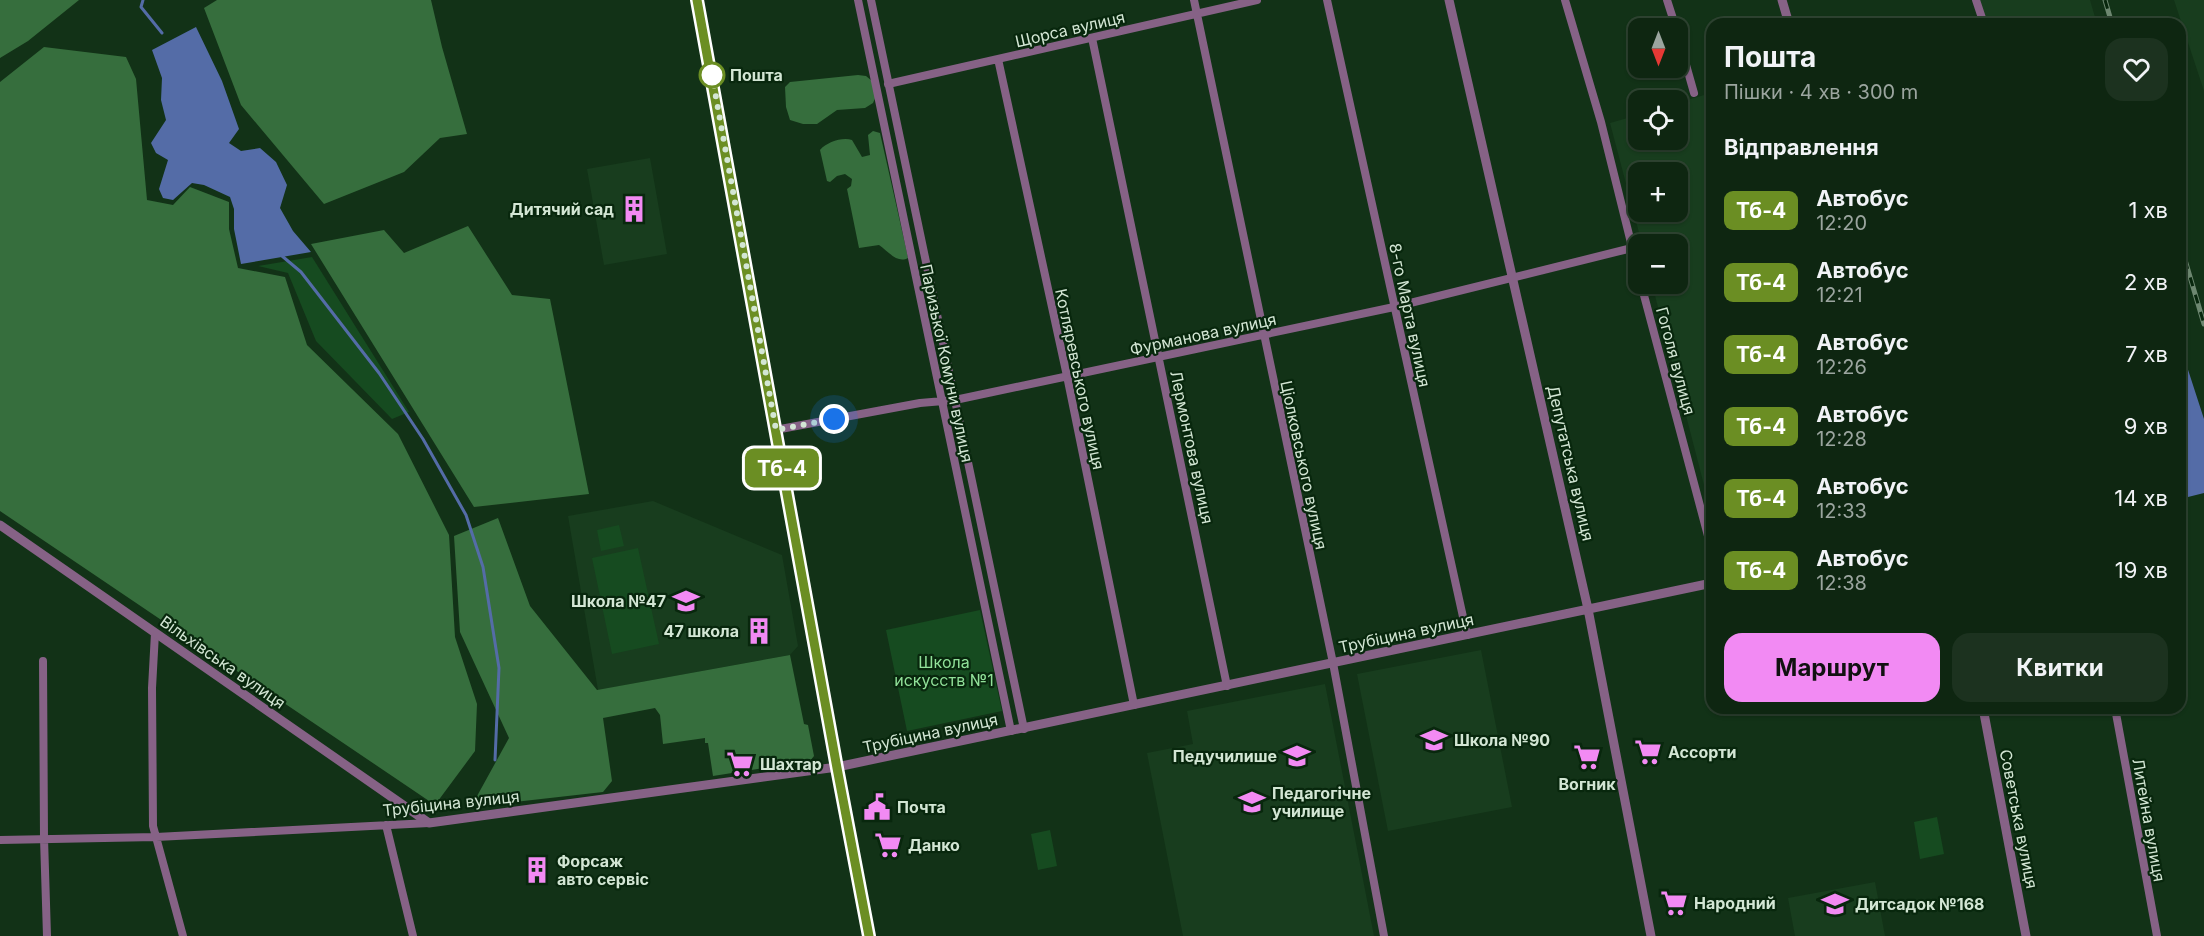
<!DOCTYPE html>
<html lang="uk">
<head>
<meta charset="utf-8">
<style>
  body { margin:0; font-family:Inter,sans-serif; background:#1c321f; color:#f1f3f6; height:100vh; display:flex; flex-direction:column; font-size:22px; white-space:nowrap }
  * { box-sizing:border-box; margin:0 }
  p { font-size:20px; color:#9ba59f }
  .icon { flex:none; width:33px; height:33px; fill:none; stroke:currentColor; stroke-width:2; stroke-linecap:round; stroke-linejoin:round }
  .map { position:relative; flex:1; overflow:hidden }
  .side { position:absolute; left:1706px; top:18px; width:480px; height:696px; display:flex; flex-direction:column; background:#0e2611; border-radius:18px; box-shadow:0 2px 4px #0004,0 0 0 2px #2e4331 }
  .side>* { flex:none }
  .badge { padding:0 12px; border-radius:9px; font-size:21px; line-height:39px }
  .needle { width:39px; rotate:180deg }
  .fabs { position:absolute; left:1628px; top:18px; display:grid; gap:12px }
  .fabs a { display:grid; place-items:center; width:60px; height:60px; border-radius:12px; background:#0e2611; box-shadow:0 2px 4px #0004,0 0 0 2px #2e4331; font-size:30px }
  .you { position:absolute; width:30px; height:30px; margin:-15px; border:4px solid #fff; border-radius:50%; background:#1a73e8; box-shadow:0 0 0 9px #1a73e833 }
  .map>.badge { position:absolute; translate:-50% -50%; box-shadow:0 0 0 3px #fff }
  h2 { padding:0 18px; font-size:22px; line-height:54px }
  .round { display:grid; place-items:center; flex:none; width:63px; height:63px; border-radius:18px; background:#1c321f }
  .headline { display:flex; align-items:center; justify-content:space-between; height:102px; padding:0 18px }
  h1 { font-size:28px; font-weight:700; line-height:45px }
  .cta { display:flex; gap:12px; margin-top:auto; padding:12px 18px }
  .cta a { flex:1; height:69px; border-radius:18px; background:#f28af3; color:#111; font-size:24px; font-weight:700; line-height:69px; text-align:center }
  .cta a+a { background:#1c321f; color:#f1f3f6 }
  ul { padding:0; list-style:none }
  li { display:flex; align-items:center; gap:18px; height:72px; padding:0 18px }
  li div { flex:1 }
  li b { display:block; font-size:22px }
  li em { font-style:normal }
  li .badge { min-width:66px; font-weight:700; text-align:center }
  .map>svg:first-child { display:block }
</style>
</head>
<body>
<div class="map">
<svg width="2204" height="936" viewBox="0 0 2204 936">
  <rect width="100%" height="100%" fill="#123217"/>
  <path fill="#183d1e" fill-rule="evenodd" d="M1978,0h112l7,24h-111z
    M2174,0h30v91z
    M1711,93h1l-1,419 -59,-228h25v-40h-35l-32,-121 28,-8v25h39v-37zM1638,172h39v40h-39z
    M650,158l17,96 -63,11 -17,-96z
    M653,501l129,54 16,91 -8,9 -192,35 -30,-174z
    M1481,650l31,157 -124,24 -31,-157z
    M1325,684l49,252h-191l-36,-183 46,-9 -6,-33z
    M1875,882l10,54h-90l-7,-38z"/>
  <path fill="#164b20" d="M312,257l97,155 -17,7 -76,-78 -28,-68 -30,-7z
    M619,525l5,21 -23,5 -4,-21z
    M638,548l21,96 -47,10 -20,-96z
    M980,610l22,101 -95,20 -21,-101z
    M1937,817l7,37 -24,5 -6,-37z
    M1050,830l7,36 -19,4 -7,-36z"/>
  <path fill="#366e3d" d="M0,0h79l-51,41 -28,17z
    M217,0h214l11,47 25,87 -27,4 -36,34 -80,32 -83,-99 -37,-97z
    M44,47l82,10 10,22 11,121 26,5 17,-18 39,15v27l9,39 47,9 22,68 91,89 51,101 6,102 22,67 -2,47 -40,54 -435,-294v-429z
    M858,75l8,1 6,5 4,15 -3,7 -8,5 -28,2 -20,14h-14l-13,-4 -4,-13 -1,-20 5,-5z
    M873,131l7,2 25,111 3,14c-11,6 -20,-7 -29,-13l-20,3 -12,-59 4,-3 1,-7 -7,-5 -8,2 -7,6 -3,-1 -7,-31c7,-8 22,-13 32,-10l10,17 8,-2 -2,-20z
    M468,226l44,69 38,4 39,195 -115,13 -163,-263 73,-14 20,23z
    M498,518l32,88 67,84 193,-35 14,69 4,1 6,31 -4,5 -97,15 -5,-33h-3v-5l-42,6 -3,-29 -5,-7 -52,10 9,63 -9,11 -132,15 38,-69 -49,-106 -6,-96z"/>
  <path fill="#546ca7" d="M196,27l26,54 17,48 -10,14 12,8 19,-3 16,14 11,23 -7,23 13,23 18,21 -70,12 -7,-35v-20l-4,-12 -26,-12 -12,-2 -19,17 -10,-2 -4,-9 9,-29 -12,-7 -5,-10 15,-23 -5,-20 1,-22 -10,-28z
    M2180,345l24,74v74l-24,6z"/>
  <g fill="none" stroke-linecap="round" stroke-linejoin="round">
    <path stroke="#546ca7" stroke-width="3" d="M143,0l-2,7 21,26
      M282,256l19,16 78,101 44,66 43,76 17,52 16,101 -4,92"/>
    <path stroke="#866286" stroke-width="8" d="M858,0l153,731
      M871,0l153,729
      M1194,0l139,663 51,273
      M1327,0l140,635
      M1565,0l36,122 37,149
      M1667,0l9,28
      M1976,0l8,24
      M1677,33l17,60
      M1092,38l135,648
      M998,59l69,317 67,329
      M888,84l369,-84
      M1641,284l71,267
      M775,430l145,-27 35,-3 439,-93 238,-59
      M155,633l-3,55 1,138 30,110
      M43,661l1,177 3,98
      M2115,708l42,228
      M386,825l27,111
      M0,840l156,-3 273,-14"/>
    <path stroke="#866286" stroke-width="9" d="M1449,0l139,609 63,327
      M1782,0l7,24
      M0,525l429,298 408,-56 875,-184
      M1983,708l43,228"/>
    <path stroke="#bb81bb" stroke-width="10" d="M697,0l140,767 32,169"/>
    <defs>
      <path id="rail" d="M2105,0l7,24
        M2180,243l24,81"/>
    </defs>
    <use href="#rail" stroke="#6d8770" stroke-width="5"/>
    <use href="#rail" stroke="#08270d" stroke-width="3" stroke-dasharray="9" stroke-linecap="butt"/>
  </g>
  <g fill="none" stroke-linecap="round" stroke-linejoin="round">
    <defs>
      <path id="line" d="M697,0l140,768 32,168"/>
    </defs>
    <use href="#line" stroke="#fff" stroke-width="14"/>
    <use href="#line" stroke="#6b8e23" stroke-width="9"/>
    <path stroke="#d3e6d4" stroke-width="6" stroke-dasharray="0 10.8" d="M712,75l64,355 58,-11"/>
  </g>
  <defs>
    <symbol id="building-bare" viewBox="-9 -9 18 18"><path d="M-4-6H4V6H1V3H-1V6H-4ZM-2.5-4.3h1.7v1.8h-1.7ZM.8-4.3h1.7v1.8H.8ZM-2.5-1h1.7V.8h-1.7ZM.8-1h1.7V.8H.8Z" fill="#f28af3" stroke="#08270d" stroke-width="2.5" paint-order="stroke"/></symbol>
    <symbol id="school-bare" viewBox="-9 -9 18 18"><path d="M0-5L7-2L0 1L-7-2ZM-4 1L0 2.5L4 1V4Q0 6-4 4Z" fill="#f28af3" stroke="#08270d" stroke-width="2.5" paint-order="stroke"/></symbol>
    <symbol id="supermarket-bare" viewBox="-9 -9 18 18"><path d="M-6-5.5h2.5l.6 2H6L4.5 2H-2.5L-4.4-4H-6ZM-1.5 3.2a1.3 1.3 0 1 0 .1 0ZM3 3.2a1.3 1.3 0 1 0 .1 0Z" fill="#f28af3" stroke="#08270d" stroke-width="2.5" paint-order="stroke"/></symbol>
    <symbol id="university-bare" viewBox="-9 -9 18 18"><path d="M0-5L7-2L0 1L-7-2ZM-4 1L0 2.5L4 1V4Q0 6-4 4Z" fill="#f28af3" stroke="#08270d" stroke-width="2.5" paint-order="stroke"/></symbol>
    <symbol id="civic-bare" viewBox="-9 -9 18 18"><path d="M-.6-6.5H3V-4.5H.6V-3L4-1V1h2V6H-6V1h2V-1L-.6-3ZM-1.2 2.5V6h2.4V2.5Z" fill="#f28af3" stroke="#08270d" stroke-width="2.5" paint-order="stroke"/></symbol>
  </defs>
  <g fill-rule="evenodd">
    <use href="#building-bare" x="615" y="190" width="38" height="38"/>
    <use href="#school-bare" x="667" y="582" width="38" height="38"/>
    <use href="#building-bare" x="740" y="612" width="38" height="38"/>
    <use href="#school-bare" x="1415" y="721" width="38" height="38"/>
    <use href="#supermarket-bare" x="1629" y="733" width="38" height="38"/>
    <use href="#school-bare" x="1278" y="737" width="38" height="38"/>
    <use href="#supermarket-bare" x="1568" y="738" width="38" height="38"/>
    <use href="#supermarket-bare" x="721" y="745" width="38" height="38"/>
    <use href="#university-bare" x="1233" y="783" width="38" height="38"/>
    <use href="#civic-bare" x="858" y="788" width="38" height="38"/>
    <use href="#supermarket-bare" x="869" y="826" width="38" height="38"/>
    <use href="#building-bare" x="518" y="851" width="38" height="38"/>
    <use href="#supermarket-bare" x="1655" y="884" width="38" height="38"/>
    <use href="#school-bare" x="1816" y="885" width="38" height="38"/>
  </g>
  <circle fill="#fff" stroke="#6b8e23" stroke-width="3" cx="712" cy="75" r="12"/>
  <g text-anchor="middle" dominant-baseline="central" stroke-width="4.5" stroke-linejoin="round" paint-order="stroke">
    <g font-size="16" fill="#d3e6d4" stroke="#08270d">
      <text transform="translate(1070 29) rotate(-13)">Щорса вулиця</text>
      <text transform="translate(1410 315) rotate(78)">8-го Марта вулиця</text>
      <text transform="translate(1203 334) rotate(-12)">Фурманова вулиця</text>
      <text transform="translate(1676 361) rotate(75)">Гоголя вулиця</text>
      <text transform="translate(947 363) rotate(78)">Паризької Комуни вулиця</text>
      <text transform="translate(1080 379) rotate(78)">Котляревського вулиця</text>
      <text transform="translate(1192 447) rotate(78)">Лермонтова вулиця</text>
      <text transform="translate(1571 463) rotate(77)">Депутатська вулиця</text>
      <text transform="translate(1304 465) rotate(78)">Ціолковського вулиця</text>
      <text transform="translate(1406 633) rotate(-12)">Трубіцина вулиця</text>
      <text transform="translate(223 662) rotate(35)">Вільхівська вулиця</text>
      <text transform="translate(930 733) rotate(-12)">Трубіцина вулиця</text>
      <text transform="translate(451 803) rotate(-6)">Трубіцина вулиця</text>
      <text transform="translate(2019 819) rotate(79)">Советська вулиця</text>
      <text transform="translate(2149 820) rotate(80)">Литейна вулиця</text>
    </g>
    <g font-size="16" font-weight="bold" fill="#d3e6d4" stroke="#08270d" text-anchor="start">
      <text x="730" y="75">Пошта</text>
    </g>
    <g font-size="16" font-weight="bold" fill="#d3e6d4" stroke="#08270d" text-anchor="start">
      <text x="614" y="209" text-anchor="end">Дитячий сад</text>
      <text x="666" y="601" text-anchor="end">Школа №47</text>
      <text x="739" y="631" text-anchor="end">47 школа</text>
      <text x="1454" y="740">Школа №90</text>
      <text x="1668" y="752">Ассорти</text>
      <text x="1277" y="756" text-anchor="end">Педучилише</text>
      <text x="760" y="764">Шахтар</text>
      <text x="1587" y="784" text-anchor="middle">Вогник</text>
      <text x="1272" y="793">Педагогічне<tspan x="1272" dy="18">училище</tspan></text>
      <text x="897" y="807">Почта</text>
      <text x="908" y="845">Данко</text>
      <text x="557" y="861">Форсаж<tspan x="557" dy="18">авто сервіс</tspan></text>
      <text x="1694" y="903">Народний</text>
      <text x="1855" y="904">Дитсадок №168</text>
    </g>
    <g font-size="16" fill="#91e199" stroke="#08270d">
      <text x="944" y="662">Школа<tspan x="944" dy="18">искусств №1</tspan></text>
    </g>
  </g>
</svg>
<div class="fabs">
<a><svg class="needle" viewBox="-14 -14 28 28"><path d="M0-13l5 13h-10z" fill="#e53935"/><path d="M0 13l5-13h-10z" fill="#9ba59f"/></svg></a>
<a><svg class="icon" aria-label="locate" viewBox="0 0 24 24"><circle cx="12" cy="12" r="6"/><path d="M12 2v4M12 18v4M2 12h4M18 12h4"/></svg></a>
<a>+</a>
<a>−</a>
</div>
<div class="you" style="left:834px;top:419px"></div>
<b class="badge" style="left:782px;top:468px;background:#6b8e23;color:#fff">Тб-4</b>
<section class="side">
<div class="headline"><div><h1>Пошта</h1><p>Пішки · 4 хв · 300 m</p></div><a class="round"><svg class="icon" aria-label="heart" viewBox="0 0 24 24"><path d="M12 20l-8-8c-3-5 5-10 8-4 3-6 11-1 8 4z"/></svg></a></div>
<h2>Відправлення</h2>
<ul>
<li><span class="badge" style="background:#6b8e23;color:#fff">Тб-4</span><div><b>Автобус</b><p>12:20</p></div><em>1 хв</em></li>
<li><span class="badge" style="background:#6b8e23;color:#fff">Тб-4</span><div><b>Автобус</b><p>12:21</p></div><em>2 хв</em></li>
<li><span class="badge" style="background:#6b8e23;color:#fff">Тб-4</span><div><b>Автобус</b><p>12:26</p></div><em>7 хв</em></li>
<li><span class="badge" style="background:#6b8e23;color:#fff">Тб-4</span><div><b>Автобус</b><p>12:28</p></div><em>9 хв</em></li>
<li><span class="badge" style="background:#6b8e23;color:#fff">Тб-4</span><div><b>Автобус</b><p>12:33</p></div><em>14 хв</em></li>
<li><span class="badge" style="background:#6b8e23;color:#fff">Тб-4</span><div><b>Автобус</b><p>12:38</p></div><em>19 хв</em></li>
</ul>
<div class="cta"><a>Маршрут</a><a>Квитки</a></div>
</section>
</div>
</body>
</html>
